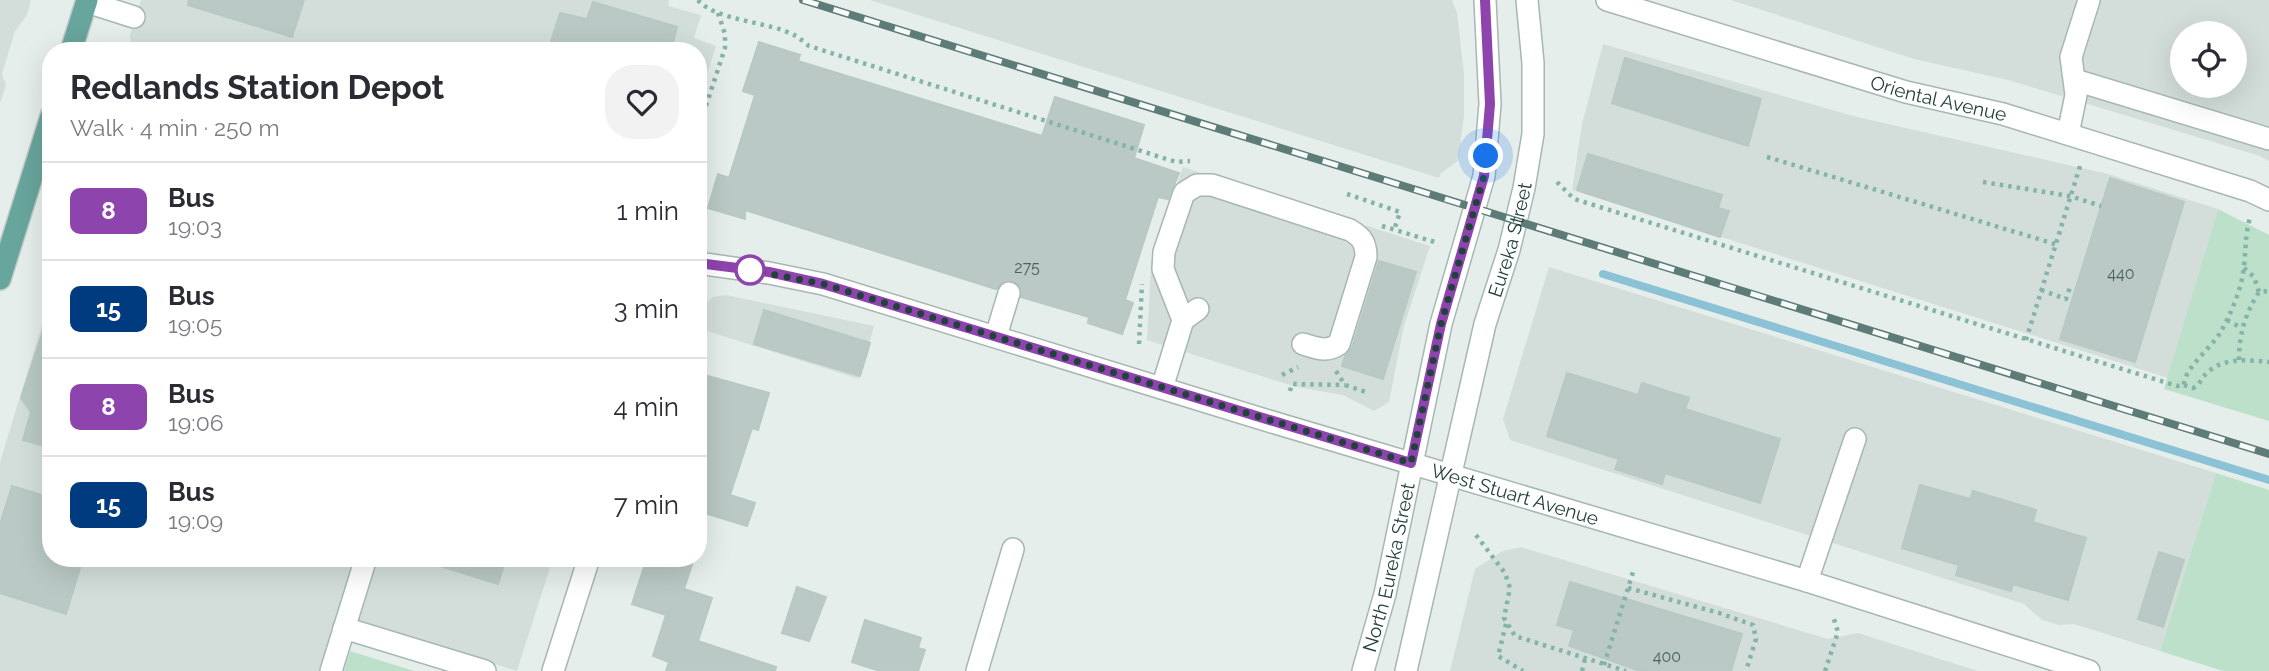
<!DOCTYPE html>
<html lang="en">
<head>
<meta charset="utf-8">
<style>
  body { margin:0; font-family:Raleway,sans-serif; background:#f2f2f3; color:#2b2b33; height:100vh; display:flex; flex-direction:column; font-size:26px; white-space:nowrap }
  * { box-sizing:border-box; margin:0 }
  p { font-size:23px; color:#7c7c81 }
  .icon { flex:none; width:38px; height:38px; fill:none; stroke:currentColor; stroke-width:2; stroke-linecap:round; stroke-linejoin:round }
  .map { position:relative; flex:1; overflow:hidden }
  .drawer { position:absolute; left:42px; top:42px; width:665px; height:525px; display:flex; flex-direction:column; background:#fff; border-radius:28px; box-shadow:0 7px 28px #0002 }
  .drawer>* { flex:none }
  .badge { padding:0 14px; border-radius:10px; font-size:24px; line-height:46px }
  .tools { position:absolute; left:2170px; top:21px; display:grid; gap:14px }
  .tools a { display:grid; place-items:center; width:77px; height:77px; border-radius:50%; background:#fff; box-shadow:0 7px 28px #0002; font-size:35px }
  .you { position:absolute; width:35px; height:35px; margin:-18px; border:5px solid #fff; border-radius:50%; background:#1a73e8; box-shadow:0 0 0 10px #1a73e833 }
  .map>.badge { position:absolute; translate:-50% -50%; box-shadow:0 0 0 4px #fff }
  .round { display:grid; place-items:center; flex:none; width:74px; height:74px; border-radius:28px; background:#f2f2f3 }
  .headline { display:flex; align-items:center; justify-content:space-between; height:119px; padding:0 28px }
  h1 { font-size:33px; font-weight:700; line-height:52px }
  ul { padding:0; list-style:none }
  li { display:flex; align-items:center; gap:21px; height:98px; padding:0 28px; border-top:2px solid #e1e1e2 }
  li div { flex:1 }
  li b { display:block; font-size:26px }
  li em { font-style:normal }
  li .badge { min-width:77px; font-weight:700; text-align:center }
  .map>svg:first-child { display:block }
</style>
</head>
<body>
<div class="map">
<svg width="2269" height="671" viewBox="0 0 2269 671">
  <rect width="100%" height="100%" fill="#e5eeeb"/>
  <path fill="#d3deda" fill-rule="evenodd" d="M0,0h31l-4,15 -12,16 -13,43 4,11 -6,18z
    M141,0h528l-1,6 33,9 -7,23 22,8 -18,56v-51h-567l-1,-16z
    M870,0h582l5,13 7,61v42l-6,45 -17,12 -2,5z
    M1731,0h538v161l-9,-5 -252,-76 -94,-21zM2182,33h53v53h-53z
    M1603,44l250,72 255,58 110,35 -50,169 -596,-188 10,-66z
    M1183,167l247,79 -26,80 -15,76 -15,9 -31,-16 -47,-8 -149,-47 4,-76z
    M1549,267l667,206 -56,178 -86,-27 -15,1 -17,-5 -18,-16 -514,-164 -7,-21z
    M51,295v263h502l-36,113 -176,-56 -18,56h-323v-209z
    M726,295l148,31 -15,53 -161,-51 7,-24 8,-7z
    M1521,547l307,92 30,-6 120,38h-528l25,-102 28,-18z"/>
  <path fill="#bde0ca" d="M2218,209l51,26v186l-105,-32z
    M2216,473l53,17v181h-46l-63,-20z
    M350,651l64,20h-70z"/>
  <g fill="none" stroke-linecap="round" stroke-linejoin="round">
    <path stroke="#8bc2d5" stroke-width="8" d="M1603,274l666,206"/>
  </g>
  <path fill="#bac9c5" stroke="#b7c9c3" stroke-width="2" d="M189,0h115l-12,37 -104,-32z
    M593,2l84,25 -6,24h-123l12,-38 27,6z
    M759,42l41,13 -2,6 244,75 13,-39 89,28 -10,33 45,15 -11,26 -10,-2 -33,103 8,3 -11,31 -34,-11 1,-6 -68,-20 1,-8 -9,-8 -8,-1 -9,9 -251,-79v9l-37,-11 10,-34 11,4 26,-83 -12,-4z
    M1625,58l136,41 -13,47 -136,-43z
    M1588,154l134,41 -4,13 11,3 -9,26 -143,-47z
    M2110,178l74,24 -49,160 -75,-23z
    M1379,261l37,11 -33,107 -41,-13 3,-10 7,-8z
    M764,310l106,33 -10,33 -106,-32z
    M46,322h5v126l-28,-8 8,-28 -10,-14z
    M1567,373l71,22 4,-12 47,15 -4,11 95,30 -20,64 -95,-30 -3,11 -47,-15 4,-10 -72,-23z
    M704,375l65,18 -11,37 -6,-2 -22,67 25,8 -8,23 -49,-15v-117z
    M1920,485l50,14 3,-8 63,19 -3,12 53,16 -18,62 -55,-16 -2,7 -55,-16 3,-10 -57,-17z
    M12,486l39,12v60h32l-17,56 -66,-21v-68z
    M2159,552l25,8 -21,67 -25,-8z
    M432,558h74l-8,26 -67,-21z
    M647,558h47l-10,31 28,9 -14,43 78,26 -1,4h-109l3,-9 -16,-6 13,-41 -34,-11z
    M1570,582l172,52 -11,37h-91l-71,-25 5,-16 -17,-5z
    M797,587l29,10 -17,44 -27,-8z
    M865,620l56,18 -3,10 7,2 -7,21h-38l-28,-9z"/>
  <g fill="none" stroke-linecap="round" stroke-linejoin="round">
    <defs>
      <g id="minor">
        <path id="s1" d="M1607,0l299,92 97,22 247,77 19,9"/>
        <path d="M87,2l47,15"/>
        <path d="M2075,80l194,59"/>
        <path d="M2068,134l8,-39 -5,-38 18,-57"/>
        <path id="s2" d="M698,263l71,10 54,11 439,135 545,162 282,90"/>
        <path d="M1183,320l-20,-51 1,-17 20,-59 13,-8h15l138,45c12,7 16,13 16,27l-27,87c-13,9 -22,4 -36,0"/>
        <path d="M996,336l13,-43"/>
        <path d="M1162,388l21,-68 15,-11"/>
        <path d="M1807,581l48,-142"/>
        <path d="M344,628l141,43"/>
        <path d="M331,671l35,-113"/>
        <path d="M553,671l36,-113"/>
        <path d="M977,671l36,-122"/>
        <path id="s3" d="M1363,671l22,-77 56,-270 43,-148 6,-72 -5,-104"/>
        <path id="s4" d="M1406,671l79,-347 24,-74 15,-62 9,-54v-71l-6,-63"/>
      </g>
      <path id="major" d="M71,51l16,-51
        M0,279l51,-163"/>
    </defs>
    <use href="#minor" stroke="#a7b7b3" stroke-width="24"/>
    <use href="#major" stroke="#c1cac8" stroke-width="24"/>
    <path stroke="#84b3a9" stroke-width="4.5" stroke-dasharray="3.5 5" stroke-linecap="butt" d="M698,0c17,21 75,22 98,36 5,3 9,7 13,10l367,116 14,-1
      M698,130l27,-82v-14l-7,-21
      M1767,157l288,87
      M1557,182l17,17 603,187 7,-1c-1,-15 27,-37 36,-52 11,-19 22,-45 24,-67 2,-17 1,-31 6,-48
      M1983,182l87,14 31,10
      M1347,194l53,18 -6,18
      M1382,226l53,16
      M2244,268l10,9 5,15
      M2041,290l25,9 4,-12
      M2227,320l15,8
      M2026,340l55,-177
      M1139,344l3,-60
      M2239,360c0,-26 6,-46 20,-68l10,-1
      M1336,371l9,14 24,8
      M1282,375l16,-8
      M2184,385l9,3c8,-4 8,-10 15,-16 16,-15 41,-12 61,-10
      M1290,391l2,-7 53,1
      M1476,535l29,38 5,15 -6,30 11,18 111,35
      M1628,588l91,25 34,12 3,14 -10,32
      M1506,624l-8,32 25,15
      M1604,665l29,-93
      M1582,671l3,-12
      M1825,671l13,-39 -5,-16"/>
    <use href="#minor" stroke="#fff" stroke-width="21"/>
    <use href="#major" stroke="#68a59c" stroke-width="21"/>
    <defs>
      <path id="rail" d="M803,0l1466,454"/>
    </defs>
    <use href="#rail" stroke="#5e7c77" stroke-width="8"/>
    <use href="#rail" stroke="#f6faf9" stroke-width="5" stroke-dasharray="16" stroke-linecap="butt"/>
  </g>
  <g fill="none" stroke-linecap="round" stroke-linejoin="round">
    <defs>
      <path id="line" d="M698,263l71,9 54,12 588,179 30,-139 43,-148 6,-72 -5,-104"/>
    </defs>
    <use href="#line" stroke="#fff" stroke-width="16"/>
    <use href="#line" stroke="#8e44ad" stroke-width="10"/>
    <path stroke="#23413c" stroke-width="7" stroke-dasharray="0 12.6" d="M750,270l73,14 588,179 30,-139 43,-148 2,-20"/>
  </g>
  <circle fill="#fff" stroke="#8e44ad" stroke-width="3.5" cx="750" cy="270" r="14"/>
  <g text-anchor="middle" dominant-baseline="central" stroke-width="7" stroke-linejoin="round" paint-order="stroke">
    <g font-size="16" fill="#49635e">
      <text x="1027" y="267">275</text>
      <text x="2121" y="273">440</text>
      <text x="1667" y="656">400</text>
    </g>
    <g font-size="19" fill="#23413c" stroke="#f6faf9">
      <text stroke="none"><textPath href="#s1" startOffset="346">Oriental Avenue</textPath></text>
      <text stroke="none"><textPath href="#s4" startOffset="444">Eureka Street</textPath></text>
      <text stroke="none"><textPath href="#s2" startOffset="850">West Stuart Avenue</textPath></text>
      <text stroke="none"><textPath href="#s3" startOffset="107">North Eureka Street</textPath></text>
    </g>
  </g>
</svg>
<div class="tools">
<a><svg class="icon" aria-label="locate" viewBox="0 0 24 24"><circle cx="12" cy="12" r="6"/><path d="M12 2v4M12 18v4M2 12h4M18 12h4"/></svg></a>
</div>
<div class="you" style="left:1486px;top:156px"></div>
<section class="drawer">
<div class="headline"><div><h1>Redlands Station Depot</h1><p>Walk · 4 min · 250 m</p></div><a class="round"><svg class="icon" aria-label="heart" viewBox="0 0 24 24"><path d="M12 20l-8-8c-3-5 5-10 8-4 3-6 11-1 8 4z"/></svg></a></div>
<ul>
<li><span class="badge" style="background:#8e44ad;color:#fff">8</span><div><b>Bus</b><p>19:03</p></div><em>1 min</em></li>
<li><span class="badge" style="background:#003b80;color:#fff">15</span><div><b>Bus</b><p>19:05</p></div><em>3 min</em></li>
<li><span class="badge" style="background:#8e44ad;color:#fff">8</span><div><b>Bus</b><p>19:06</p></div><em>4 min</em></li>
<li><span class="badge" style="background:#003b80;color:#fff">15</span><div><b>Bus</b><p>19:09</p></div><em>7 min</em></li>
</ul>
</section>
</div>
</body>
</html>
